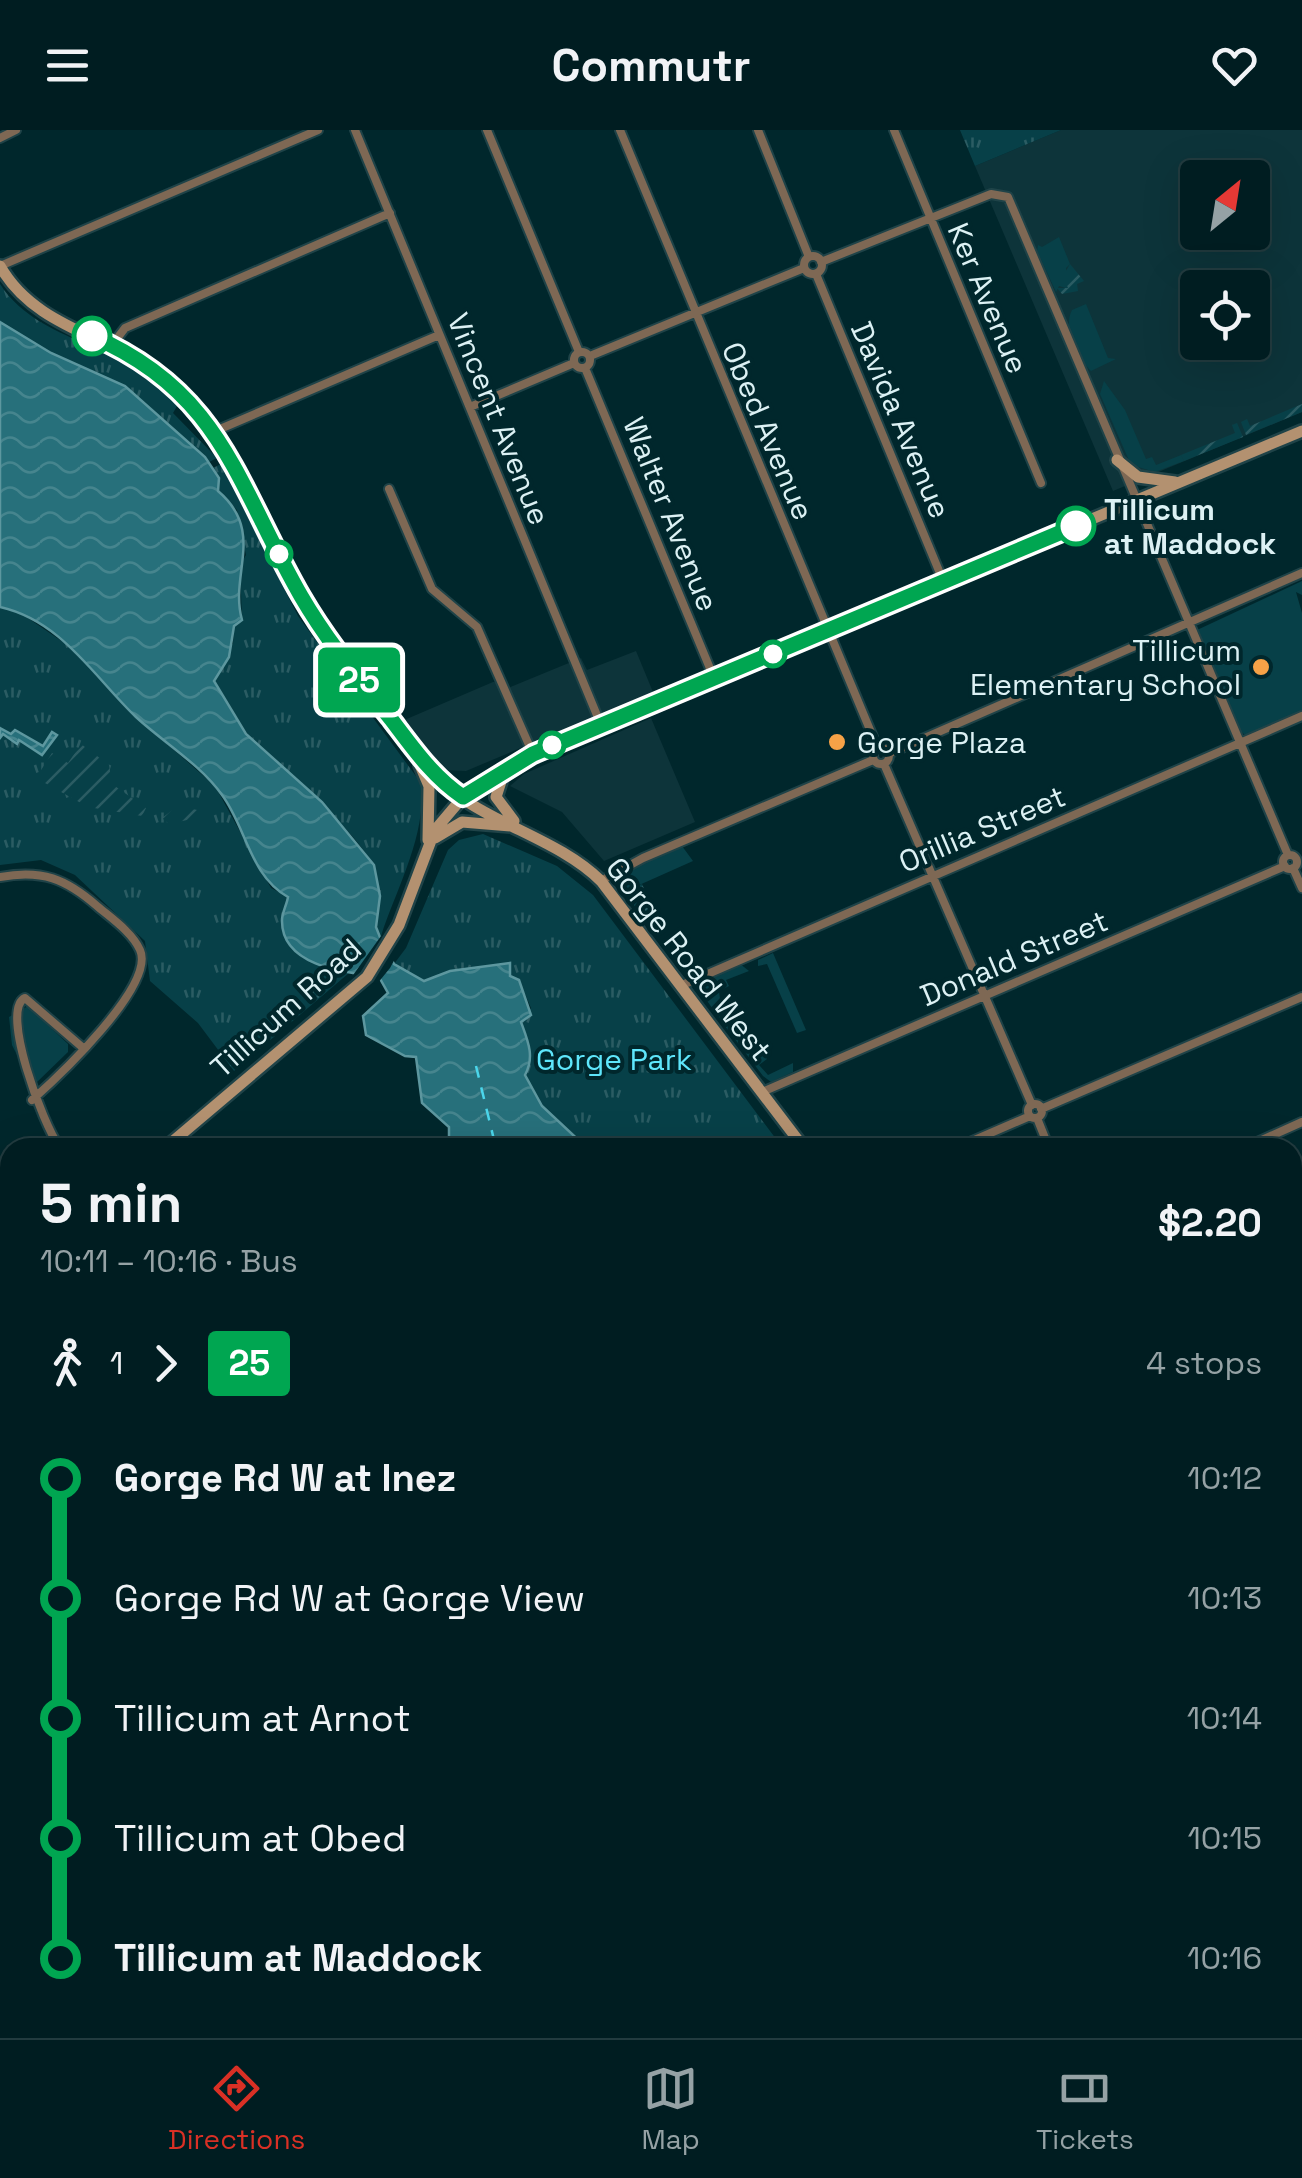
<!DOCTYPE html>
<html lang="en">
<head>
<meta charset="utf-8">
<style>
  body { margin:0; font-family:"Space Grotesk",sans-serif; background:#0a262a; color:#f1f3f6; height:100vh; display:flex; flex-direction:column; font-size:38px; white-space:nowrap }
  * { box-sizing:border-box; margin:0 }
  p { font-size:32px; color:#95a2a5 }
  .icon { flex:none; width:55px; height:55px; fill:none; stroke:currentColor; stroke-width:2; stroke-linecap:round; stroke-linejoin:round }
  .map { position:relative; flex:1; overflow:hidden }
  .side { position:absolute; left:0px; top:1008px; width:1302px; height:902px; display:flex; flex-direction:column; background:#001d21; border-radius:30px 30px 0 0; box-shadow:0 10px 40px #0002,0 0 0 2px #223b3f }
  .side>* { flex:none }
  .badge { padding:0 20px; border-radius:8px; font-size:35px; line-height:65px }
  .needle { width:65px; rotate:30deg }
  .controls { position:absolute; left:1180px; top:30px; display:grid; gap:20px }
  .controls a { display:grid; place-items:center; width:90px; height:90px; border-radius:10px; background:#001d21; box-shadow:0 10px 40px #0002,0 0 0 2px #223b3f; font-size:50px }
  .map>.badge { position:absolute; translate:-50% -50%; box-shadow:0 0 0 5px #fff }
  .legs { display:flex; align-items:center; gap:15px; height:110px; padding:0 40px; font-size:32px }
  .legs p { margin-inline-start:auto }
  .head { display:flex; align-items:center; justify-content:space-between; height:170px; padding:0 40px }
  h1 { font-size:55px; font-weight:800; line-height:75px }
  ul { padding:0 40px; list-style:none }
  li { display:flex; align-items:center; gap:35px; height:120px; font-size:38px }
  li i { display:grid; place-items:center; width:15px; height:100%; margin:0 12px; background:currentColor }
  li i::after { content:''; width:25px; height:25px; margin:-12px; border:8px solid; border-radius:50%; background:#001d21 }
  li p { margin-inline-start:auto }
  li:first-child i { background:linear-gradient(#0000 50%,currentColor 0) }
  li:last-child i { background:linear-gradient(currentColor 50%,#0000 0) }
  header { display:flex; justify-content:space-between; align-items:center; height:130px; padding:0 40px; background:#001d21; font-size:45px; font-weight:800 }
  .menu { display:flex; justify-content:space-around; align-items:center; height:140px; border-top:2px solid #223b3f; background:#001d21; font-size:28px; color:#95a2a5 }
  .menu a { display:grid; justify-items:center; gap:5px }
  .menu .selected { color:#d93025 }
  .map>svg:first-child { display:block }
</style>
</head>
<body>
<header><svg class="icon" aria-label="menu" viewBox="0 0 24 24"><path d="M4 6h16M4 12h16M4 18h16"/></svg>Commutr<svg class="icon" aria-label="heart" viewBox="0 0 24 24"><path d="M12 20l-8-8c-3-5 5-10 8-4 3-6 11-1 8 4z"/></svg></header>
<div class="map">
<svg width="1302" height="1908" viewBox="0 0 1302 1908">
  <defs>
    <pattern id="park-tufts" width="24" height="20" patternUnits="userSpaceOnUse" patternTransform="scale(2.5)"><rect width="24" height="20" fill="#074048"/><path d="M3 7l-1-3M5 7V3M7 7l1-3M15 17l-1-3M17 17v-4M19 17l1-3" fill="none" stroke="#2b5c63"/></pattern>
    <pattern id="garden-furrows" width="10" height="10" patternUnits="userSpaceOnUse" patternTransform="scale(2.5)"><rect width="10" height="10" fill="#074048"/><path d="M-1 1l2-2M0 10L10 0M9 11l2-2" fill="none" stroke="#2b5c63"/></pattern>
    <pattern id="water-waves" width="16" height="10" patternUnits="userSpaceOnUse" patternTransform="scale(2.5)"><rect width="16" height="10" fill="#27707b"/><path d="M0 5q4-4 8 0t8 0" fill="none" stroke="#46858e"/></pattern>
  </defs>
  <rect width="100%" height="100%" fill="#00272c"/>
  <path fill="#0d343a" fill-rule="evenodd" d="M1061,0h241v282l-189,79 -138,-325zM1198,48h54v54h-54zM1198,158h54v54h-54z
    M636,521l17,41 -187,79 -22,-1 -42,-49 91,-39 11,-1 4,7 73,-30 6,12z
    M651,588l44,104 -91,39 -42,-49 -52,-26 14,-12z
    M0,1290l10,12v65l-10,9z
    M0,1869l10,5v26h47l15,8h-72z"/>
  <path fill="#074048" d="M1059,107l11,27 -4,4 3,21 -10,-3 -3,6 -19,-41 1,-6 4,2z
    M1086,174l22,54 8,1 -25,12c-13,-13 -29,-42 -19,-61z
    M1104,251l21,29 21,49 6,-2 4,8 25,-10 3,6 -29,11 -24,-7 -31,-71z
    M1302,451v14l-6,-3 6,21v98l-57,24 -7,-6 -41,-99z
    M682,716l11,15 -56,25 3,13 -3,3 10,21 -30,-41 11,-11z
    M773,823l33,77 -9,3 -30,-69 -9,2v-6z
    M739,833l10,8 -23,9 3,6 -10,5 4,32 -26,-36 6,-8z
    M28,876l40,38v8l-32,31 -6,-2 -18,-36 -3,-28z
    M731,893l15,6 9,20 6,-2 6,12 -8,6 9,10 25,-12v9l-22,10 -8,-6 -38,-50z"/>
  <path fill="url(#park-tufts)" d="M960,0h101l-86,36z
    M0,154c41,65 149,63 177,122l-4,7 44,45 -8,4 -84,-76 -74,-33 -51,-31z
    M221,334l77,152 123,167c6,52 -24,104 -40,153 -13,-22 5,-52 -10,-75 -31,-48 -72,-70 -109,-109 -20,-21 -30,-48 -48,-71l14,-36 5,-1 1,-18 8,-6 -2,-55 6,-10 -9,-45 -19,-19 -5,-23z
    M0,477l22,7 57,39 54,61 82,72 56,102 17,9c-2,7 -6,17 -6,24 0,30 42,51 67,52l-115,98 -36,-48 -48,-42 -5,-40 -70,-66 -34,-15 -41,5z
    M483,704l74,32 36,29 189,252h-196l-44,-41 -17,-31c10,-18 3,-35 -4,-53l10,-14 -12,-28 -9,-4 1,-10 -55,4 -32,11 -30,-17 12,-16 42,-98 11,-10z"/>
  <path fill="url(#garden-furrows)" d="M1070,134l14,17 -7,3 1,7 -16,3 -5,-6h11l-5,-12z
    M1302,274v8l-56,23 -5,-13 6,-3 3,7z
    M1237,293l6,14 -59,24 -3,-6 54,-22 -3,-8z
    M81,614l28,21 3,19 34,24 -4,8 -54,-9 -52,-29 16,-25 16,10z
    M178,676l24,5 4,7 -7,5 -12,-3 -18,4 -7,-6z
    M642,754l16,35 -8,3 -13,-20 3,-3 -6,-11z"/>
  <path fill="url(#water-waves)" stroke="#5d979f" stroke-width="2.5" d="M0,192l51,31 74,33 80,71 14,21 -1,13c48,41 11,83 24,129l-8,6 -5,31 -15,24 32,53 76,68 52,63 6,31 -4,31 7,18 11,19 30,17 26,-10 60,-8v13l9,4 12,35 -10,7c7,19 14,35 4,53l17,31 44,41h-137v-20l-27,-24 -6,-46 -11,-1 -39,-21 -3,-19 25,-23 -9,-16c-31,-4 -98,-10 -97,-57 0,-7 5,-16 6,-23 -38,-21 -42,-70 -66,-102 -21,-30 -59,-53 -86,-78 -42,-40 -74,-96 -136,-110z
    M0,598l11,6 4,-4 28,16 9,-14 5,3 -15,20 -23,-15 -2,4 -14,-10 -3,4z
    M822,1900h80l6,8h-86z"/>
  <path fill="#00272c" d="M381,806l15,21 -6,11 -13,16 -26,-6z"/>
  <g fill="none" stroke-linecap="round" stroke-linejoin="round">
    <path stroke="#4bd6eb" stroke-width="2.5" stroke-dasharray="12 10" stroke-linecap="butt" d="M476,936l20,82
      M850,1900l2,8"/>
    <defs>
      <path id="street" d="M355,0l246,595
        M487,0l92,222
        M620,0l258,619
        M758,0l51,127
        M894,0l147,353
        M0,8l16,-8
        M804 135a9 9 0 1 1 18 0a9 9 0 1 1-18 0Z
        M821,132l170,-68 17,3 280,658
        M0,136l318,-136
        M816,144l128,309
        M112,215l13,-17 265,-115
        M574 230a8 8 0 1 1 16 0a8 8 0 1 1-16 0Z
        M590,226l214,-88
        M585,238l129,310
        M470,277l104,-44
        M213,302l226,-97
        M389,359l43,100 45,38 56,127
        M873 626a8 8 0 1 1 16 0a8 8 0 1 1-16 0Z
        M888,624l414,-181
        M884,634l148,341
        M1283 732a7 7 0 1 1 14 0a7 7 0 1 1-14 0Z
        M1293,738l9,20
        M0,747c42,-8 66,2 97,29 14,12 35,26 43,44 16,35 -82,127 -108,150
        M601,751l42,-23 230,-98
        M680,856l622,-270
        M762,962l523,-226
        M1028 981a7 7 0 1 1 14 0a7 7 0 1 1-14 0Z
        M1041,979l261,-112
        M1037,988l12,30
        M60,1018c-18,-25 -60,-139 -35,-150l57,49
        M956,1018l74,-32
        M1244,1018l58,-26
        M1292,1121l10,-4
        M0,1151l10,14
        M1292,1257l10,20
        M1292,1629l2,-3
        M0,1720l10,-18
        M0,1855l10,6
        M81,1900l15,8
        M675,1900l7,8
        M999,1905v-5
        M112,1908l5,-8
        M250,1908l5,-8
        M474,1908l10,-8
        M660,1908l10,-8"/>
      <path id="secondary" d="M0,136c38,68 125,71 178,123 58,56 82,134 120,203 36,64 86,121 132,177 43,53 122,64 171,112l203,267
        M1117,330l21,17 37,5
        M420,635l9,21 -1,54
        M504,642l-8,25 18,24
        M435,708l27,-16 49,4
        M165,1018l202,-171 32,-52 36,-95 28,-33 51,-34 67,-30 721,-302
        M0,1199l10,-11
        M1292,1472l10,-4
        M0,1484l10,13
        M1292,1837l10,8
        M397,1900l5,8"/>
    </defs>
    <use href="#street" stroke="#1f4348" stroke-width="12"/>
    <use href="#secondary" stroke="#1f4348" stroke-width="16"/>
    <use href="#street" stroke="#7e6854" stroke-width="8"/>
    <use href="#secondary" stroke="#b39170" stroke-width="11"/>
  </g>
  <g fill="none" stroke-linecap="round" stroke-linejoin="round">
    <defs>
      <path id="line-1" d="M92,206c130,56 145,149 209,260 26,45 58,83 90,123 22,29 42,58 72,78l70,-43 543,-228"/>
    </defs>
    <use href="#line-1" stroke="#fff" stroke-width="22"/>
    <use href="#line-1" stroke="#00a651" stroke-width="15"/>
  </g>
  <g fill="#fff" stroke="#00a651" stroke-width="5">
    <circle cx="92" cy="206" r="18"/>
    <circle cx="1076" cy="396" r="18"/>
    <circle cx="279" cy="424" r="12"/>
    <circle cx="773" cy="524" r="12"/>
    <circle cx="552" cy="615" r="12"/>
  </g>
  <g fill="#f6a247" stroke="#00272c" stroke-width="4">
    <circle cx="1261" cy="537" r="10"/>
    <circle cx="837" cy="612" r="10"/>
  </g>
  <g text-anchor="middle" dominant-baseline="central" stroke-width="8" stroke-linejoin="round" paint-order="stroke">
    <g font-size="30" fill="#dcf1f4" stroke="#00272c">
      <text transform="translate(988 168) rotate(67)">Ker Avenue</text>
      <text transform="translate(499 289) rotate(68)">Vincent Avenue</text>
      <text transform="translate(901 290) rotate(67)">Davida Avenue</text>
      <text transform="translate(768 301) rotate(67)">Obed Avenue</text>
      <text transform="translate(671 384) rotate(68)">Walter Avenue</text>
      <text transform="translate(982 699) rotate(-23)">Orillia Street</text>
      <text transform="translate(1014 828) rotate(-23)">Donald Street</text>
      <text transform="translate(689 829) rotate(52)">Gorge Road West</text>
      <text transform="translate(286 878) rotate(-42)">Tillicum Road</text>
    </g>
    <g font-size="30" font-weight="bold" fill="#dcf1f4" stroke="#00272c" text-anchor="start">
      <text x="1104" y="379">Tillicum<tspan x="1104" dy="34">at Maddock</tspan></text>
    </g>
    <g font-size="30" fill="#dcf1f4" stroke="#00272c" text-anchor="end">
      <text x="1241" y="520">Tillicum<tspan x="1241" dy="34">Elementary School</tspan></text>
      <text x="857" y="612" text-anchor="start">Gorge Plaza</text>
    </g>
    <g font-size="30" fill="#5ee6fb" stroke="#00272c">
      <text x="614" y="929">Gorge Park</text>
    </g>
  </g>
</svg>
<div class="controls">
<a><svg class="needle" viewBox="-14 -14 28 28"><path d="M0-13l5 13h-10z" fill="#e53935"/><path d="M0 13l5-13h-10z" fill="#95a2a5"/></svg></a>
<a><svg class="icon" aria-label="locate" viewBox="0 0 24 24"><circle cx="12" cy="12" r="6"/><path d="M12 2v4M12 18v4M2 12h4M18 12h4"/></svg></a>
</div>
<b class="badge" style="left:359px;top:550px;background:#00a651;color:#fff">25</b>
<section class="side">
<div class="head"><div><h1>5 min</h1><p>10:11 – 10:16 · Bus</p></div><b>$2.20</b></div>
<div class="legs"><svg class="icon" aria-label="walk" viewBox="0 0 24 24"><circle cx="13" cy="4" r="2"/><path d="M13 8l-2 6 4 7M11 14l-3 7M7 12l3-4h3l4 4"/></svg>1<svg class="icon" aria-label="forward" viewBox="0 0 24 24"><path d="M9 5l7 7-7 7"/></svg><b class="badge" style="background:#00a651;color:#fff">25</b><p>4 stops</p></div>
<ul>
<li><i style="color:#00a651"></i><b>Gorge Rd W at Inez</b><p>10:12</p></li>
<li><i style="color:#00a651"></i><span>Gorge Rd W at Gorge View</span><p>10:13</p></li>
<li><i style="color:#00a651"></i><span>Tillicum at Arnot</span><p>10:14</p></li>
<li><i style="color:#00a651"></i><span>Tillicum at Obed</span><p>10:15</p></li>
<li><i style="color:#00a651"></i><b>Tillicum at Maddock</b><p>10:16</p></li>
</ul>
</section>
</div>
<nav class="menu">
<a class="selected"><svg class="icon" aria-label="directions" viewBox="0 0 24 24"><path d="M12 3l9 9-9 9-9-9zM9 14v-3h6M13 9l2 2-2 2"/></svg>Directions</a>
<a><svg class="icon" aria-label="map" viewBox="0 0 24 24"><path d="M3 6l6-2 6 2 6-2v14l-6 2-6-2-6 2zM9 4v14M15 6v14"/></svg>Map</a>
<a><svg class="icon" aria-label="tickets" viewBox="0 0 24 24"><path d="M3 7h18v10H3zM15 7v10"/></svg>Tickets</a>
</nav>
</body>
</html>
